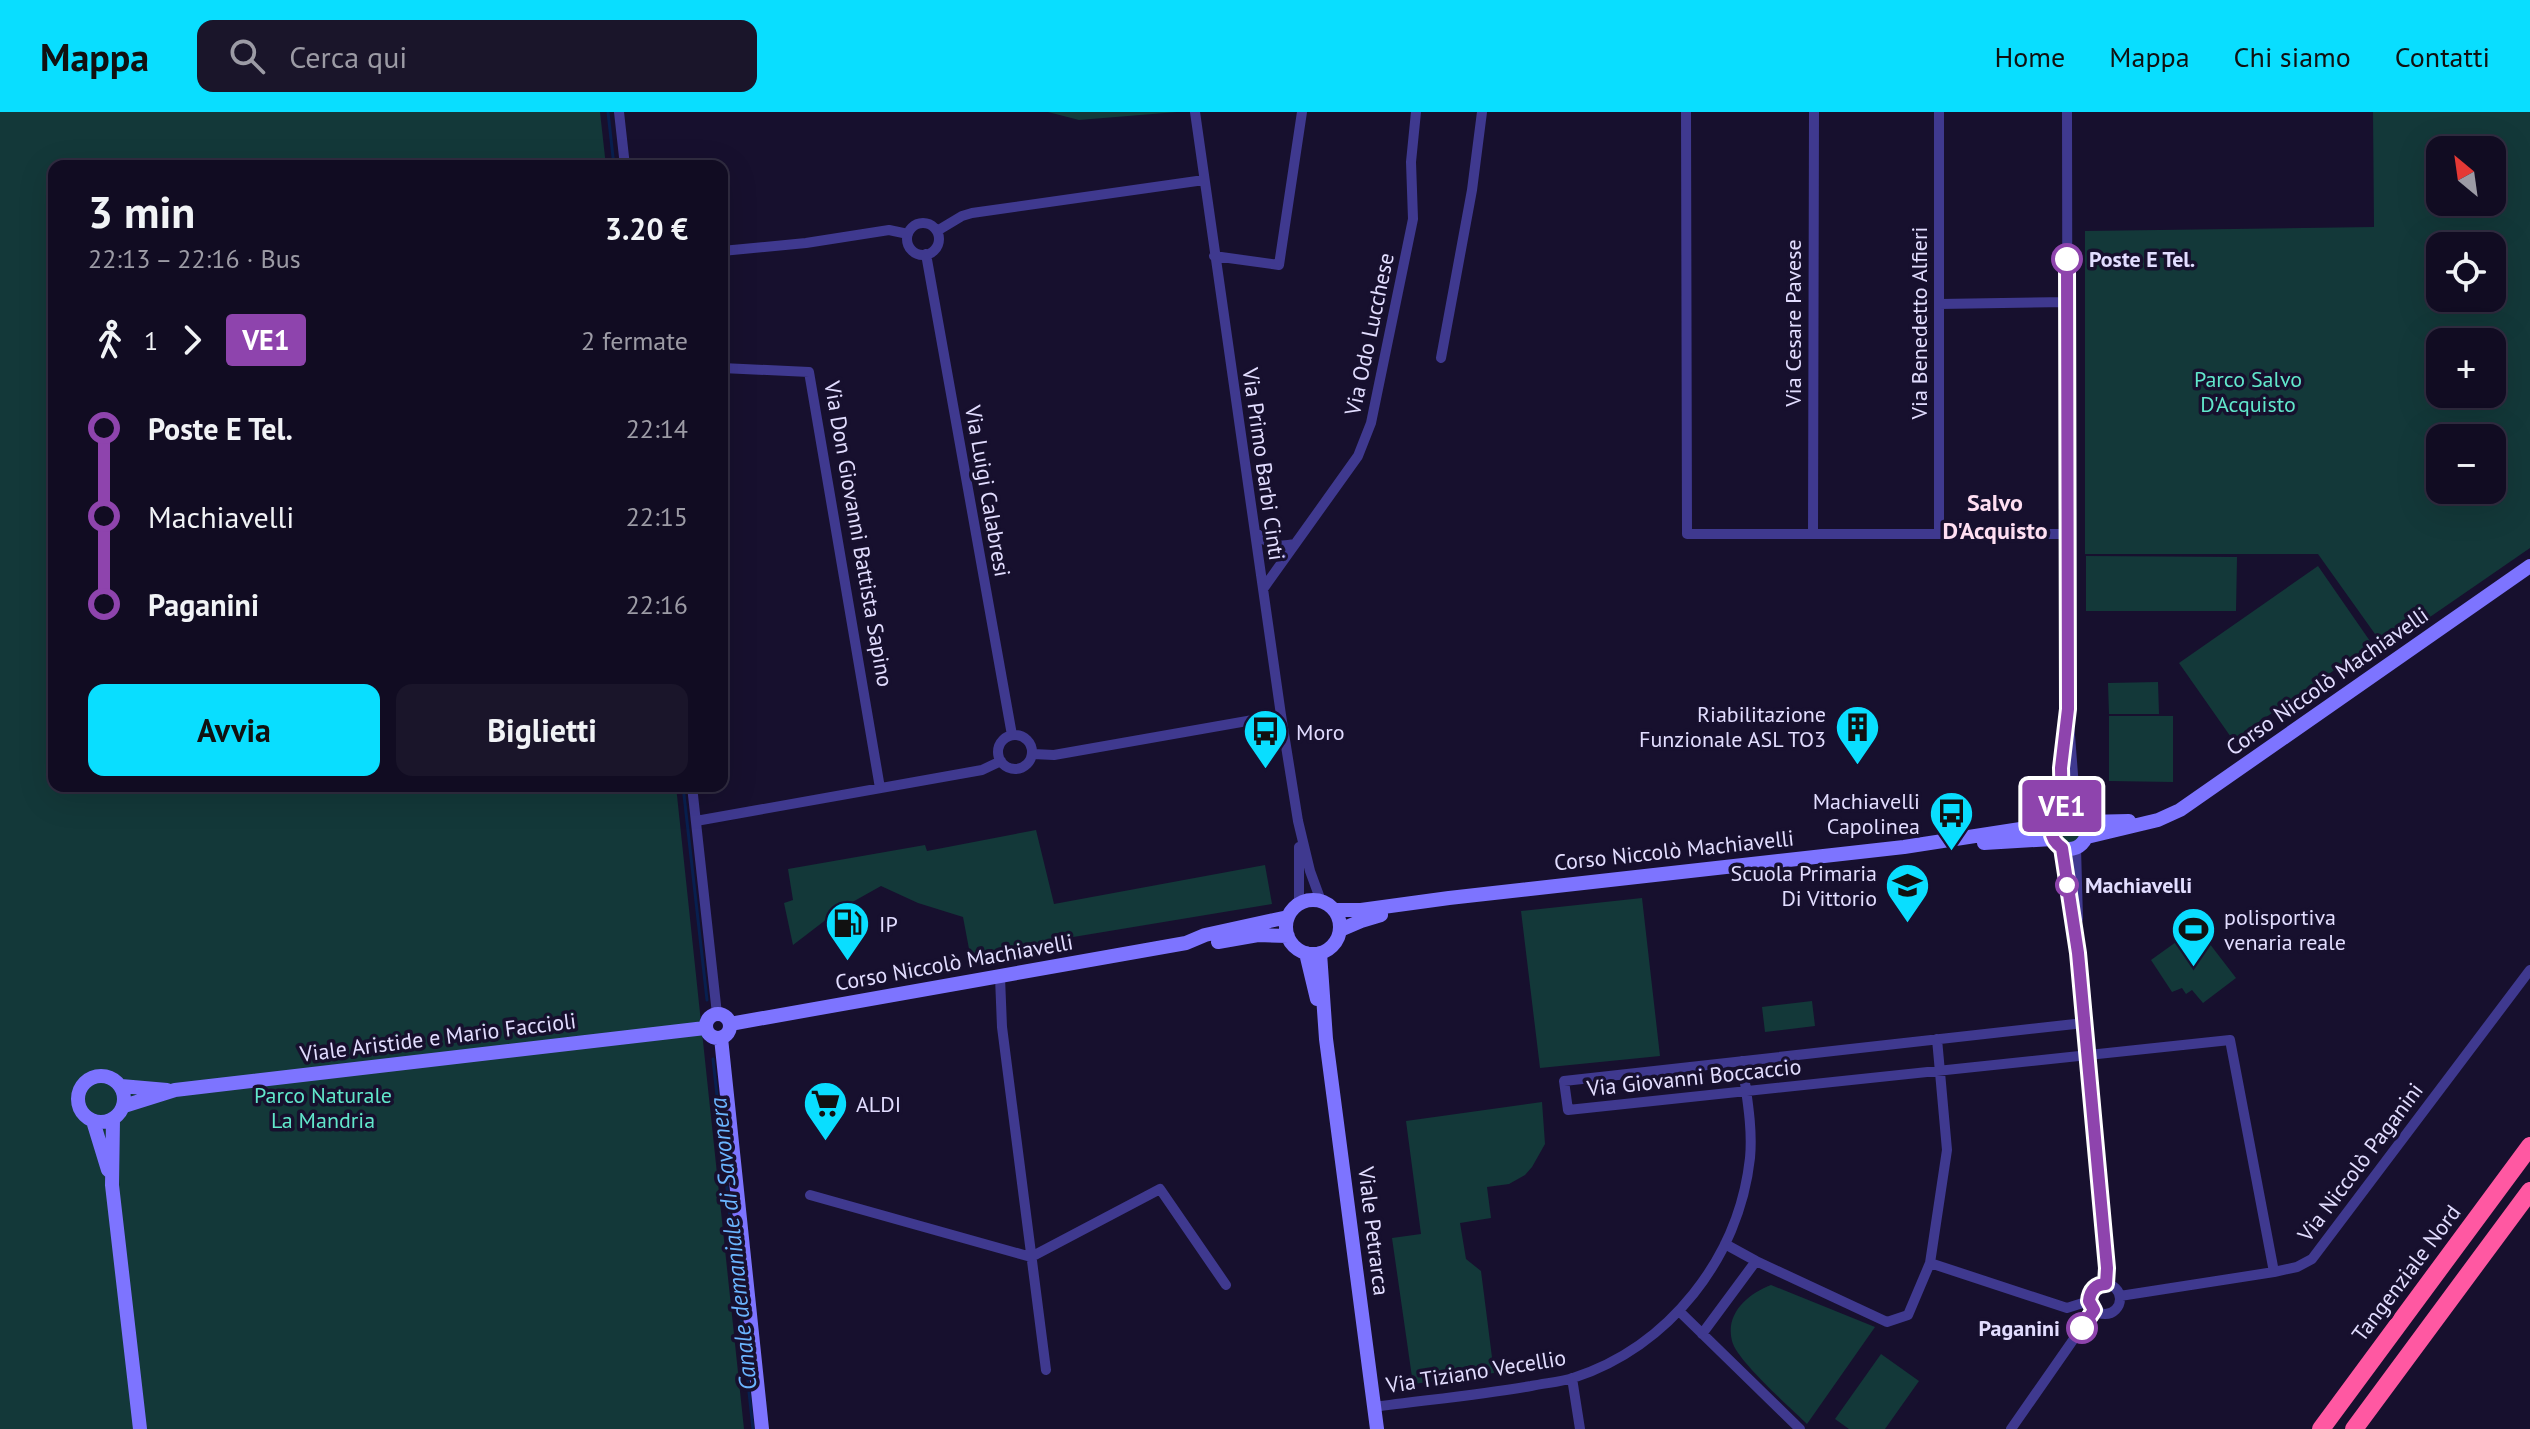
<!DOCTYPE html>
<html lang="it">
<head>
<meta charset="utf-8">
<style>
  body { margin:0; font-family:"PT Sans",sans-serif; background:#1a152a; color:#f1f3f6; height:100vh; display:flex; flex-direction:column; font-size:30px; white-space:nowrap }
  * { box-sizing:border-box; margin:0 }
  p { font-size:26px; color:#9c9ba5 }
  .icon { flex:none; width:44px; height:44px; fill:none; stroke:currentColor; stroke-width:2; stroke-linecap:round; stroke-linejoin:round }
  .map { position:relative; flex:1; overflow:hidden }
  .sheet { position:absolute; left:48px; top:48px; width:680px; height:632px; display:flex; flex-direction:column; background:#110c22; border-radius:16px; box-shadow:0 8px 32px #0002,0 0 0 2px #302c40 }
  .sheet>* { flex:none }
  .badge { padding:0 16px; border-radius:6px; font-size:28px; line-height:52px }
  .needle { width:52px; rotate:331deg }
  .tools { position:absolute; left:2426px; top:24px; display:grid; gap:16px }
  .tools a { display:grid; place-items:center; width:80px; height:80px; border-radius:16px; background:#110c22; box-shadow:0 8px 32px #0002,0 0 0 2px #302c40; font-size:40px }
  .map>.badge { position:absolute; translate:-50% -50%; box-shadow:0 0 0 4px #fff }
  .legs { display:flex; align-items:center; gap:12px; height:88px; padding:0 40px; font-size:26px }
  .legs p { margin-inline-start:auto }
  .headline { display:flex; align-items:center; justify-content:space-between; height:136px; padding:0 40px }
  h1 { font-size:44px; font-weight:800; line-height:60px }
  .button { display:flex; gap:16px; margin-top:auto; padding:16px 40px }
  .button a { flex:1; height:92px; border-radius:16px; background:#09deff; color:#111; font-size:32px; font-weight:800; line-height:92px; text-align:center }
  .button a+a { background:#1a152a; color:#f1f3f6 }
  ul { padding:0 40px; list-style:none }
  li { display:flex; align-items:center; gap:28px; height:88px; font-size:30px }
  li i { display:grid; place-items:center; width:12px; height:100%; margin:0 10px; background:currentColor }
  li i::after { content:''; width:20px; height:20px; margin:-10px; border:6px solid; border-radius:50%; background:#110c22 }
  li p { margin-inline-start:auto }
  li:first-child i { background:linear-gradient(#0000 50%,currentColor 0) }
  li:last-child i { background:linear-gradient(currentColor 50%,#0000 0) }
  header { display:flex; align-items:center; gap:48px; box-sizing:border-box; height:112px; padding:0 40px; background:#09deff; color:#111 }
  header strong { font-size:38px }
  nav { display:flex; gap:44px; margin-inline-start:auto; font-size:28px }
  .search { width:560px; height:72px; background:#1a152a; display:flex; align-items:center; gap:20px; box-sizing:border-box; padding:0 28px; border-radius:16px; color:#9c9ba5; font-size:30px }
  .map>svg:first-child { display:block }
</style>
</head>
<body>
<header>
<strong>Mappa</strong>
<div class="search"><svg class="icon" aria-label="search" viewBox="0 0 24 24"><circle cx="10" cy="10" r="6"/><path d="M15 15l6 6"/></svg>Cerca qui</div>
<nav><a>Home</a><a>Mappa</a><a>Chi siamo</a><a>Contatti</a></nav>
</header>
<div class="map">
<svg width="2530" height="1317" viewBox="0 0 2530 1317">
  <rect width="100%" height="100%" fill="#17102e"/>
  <path fill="#133839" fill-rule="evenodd" d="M0,0h600l6,54h-552v620h622l68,643h-744z
    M1048,0h129l-98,8z
    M2373,0h157v436l-145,100 -67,-94h-233v-323l289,-4zM2440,38h52v52h-52zM2440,134h52v52h-52zM2440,230h52v52h-52zM2440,326h52v52h-52z
    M2086,444l151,1 -1,54h-150z
    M2318,454l54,78 -139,96 -54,-77z
    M2158,570l1,32h-50l-1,-31z
    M2109,604h64v66l-64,-1z
    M2058 719a12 12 0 1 1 24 0a12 12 0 1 1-24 0Z
    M1036,718l18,74 211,-39 7,39 -302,50 -7,-37 -45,-14 -37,-17 -41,23 -47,36 -9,-42 9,-3 -5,-31 137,-24 2,6z
    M1642,786l18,158 -120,12 -19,-157z
    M2183,825l23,2 30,39 -33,25 -11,-13 -6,4 -4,-6 -10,4 -21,-32z
    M1812,889l3,25 -50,6 -3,-25z
    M1542,990l3,42 -13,23 -7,8 -16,9 -22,3 4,31 -31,5 6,36 15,12 13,102 -81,11 -21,-146 29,-4 -15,-113z
    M1771,1173l104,42 -68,97c-17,-17 -70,-63 -75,-83 -7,-28 16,-47 39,-56z
    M1881,1242l38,27 -34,48h-36l-14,-10z"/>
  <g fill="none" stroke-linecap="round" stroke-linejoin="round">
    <path stroke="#081f4f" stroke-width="3" d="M608,0l6,54
      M683,674l24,214
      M713,947l40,370"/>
    <path stroke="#3f398f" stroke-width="10" d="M619,0l6,54
      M1195,0l86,603 17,106 12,50 11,30
      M1686,0l1,422h382
      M2067,0l1,597 8,105
      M907 127a16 16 0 1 1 32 0a16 16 0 1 1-32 0Z
      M937,119l25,-15 10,-3 232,-33
      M722,139l84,-8 83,-13 19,4
      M926,142l86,481
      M1214,144l65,9 23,-153
      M1939,192l129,-2
      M1441,246l31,-168 10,-78
      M722,256l87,4 71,416
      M1255,420c14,13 22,16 40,12
      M1813,422l1,-422
      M1939,422v-422
      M1263,477l95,-133 13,-33 42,-204 -2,-57 5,-50
      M998 640a17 17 0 1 1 34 0a17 17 0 1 1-34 0Z
      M1033,642l21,1 227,-40
      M692,674l25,228
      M2062,702l-1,-46 4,-34
      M696,709l286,-51 19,-9
      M2062,736l16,105 29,305 -1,26
      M2076,736l2,71
      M1299,792v-57
      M1000,865l2,50 44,343
      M2084,911l-520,58 4,29 662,-70 44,232
      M810,1083l221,62 129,-68 66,96
      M1725,1132l31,17 131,61 21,-7 22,-52 17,-113 -10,-111
      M1930,1151l137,45 22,-7
      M2090 1187a15 15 0 1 1 30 0a15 15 0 1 1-30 0Z
      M2120,1184l154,-24 23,-5 15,-8 218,-289
      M1679,1199l121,118
      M1702,1222l54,-73
      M1572,1266l8,51
      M1374,1295c52,-7 105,-12 157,-21 14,-3 29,-4 42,-8 96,-31 166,-120 177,-220 3,-32 -4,-65 -8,-97
      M2011,1317l83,-119"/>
    <path stroke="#7d74ff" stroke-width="14" d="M2051 719a18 18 0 1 1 36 0a18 18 0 1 1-36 0Z
      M2085,710l44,-1
      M2087,725l71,-17 22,-10 350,-244
      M1984,731l69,-4
      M1286 815a27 27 0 1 1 54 0a27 27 0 1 1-54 0Z
      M1335,798h26l88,-12 455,-51 148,-23
      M1340,818l21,-9 20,-6
      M1218,830l40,-7 30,1
      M1306,841l11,46
      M1320,841l6,86 51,390
      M706 914a12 12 0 1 1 24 0a12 12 0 1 1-24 0Z
      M730,912l456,-81 19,-8 83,-18
      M721,926l41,391
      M78 987a23 23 0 1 1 46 0a23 23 0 1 1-46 0Z
      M121,974l46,4
      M124,994l51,-16 530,-62
      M113,1007l-1,66 28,244
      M93,1009l15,49"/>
    <path stroke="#ff58a2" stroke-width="18" d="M2321,1317l209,-283
      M2354,1317l176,-238"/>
  </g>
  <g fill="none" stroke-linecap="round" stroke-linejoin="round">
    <defs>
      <path id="line-1" d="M2067,147l1,450 -7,59 1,46c-14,10 -14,24 0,34l16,105 29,315 -1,16c-10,0 -16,6 -17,17l5,9 -12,18"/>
    </defs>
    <use href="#line-1" stroke="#fff" stroke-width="18"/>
    <use href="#line-1" stroke="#8e44ad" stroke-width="12"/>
  </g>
  <defs>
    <symbol id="building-pin" viewBox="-11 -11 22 30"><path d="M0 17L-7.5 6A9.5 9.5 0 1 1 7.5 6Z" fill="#09deff" stroke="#17102e"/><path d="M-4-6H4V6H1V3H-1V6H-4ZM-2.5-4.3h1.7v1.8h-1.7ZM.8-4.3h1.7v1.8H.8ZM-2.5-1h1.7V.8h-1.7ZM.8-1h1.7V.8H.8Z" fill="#111"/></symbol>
    <symbol id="bus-pin" viewBox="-11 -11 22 30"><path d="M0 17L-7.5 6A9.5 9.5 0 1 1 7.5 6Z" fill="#09deff" stroke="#17102e"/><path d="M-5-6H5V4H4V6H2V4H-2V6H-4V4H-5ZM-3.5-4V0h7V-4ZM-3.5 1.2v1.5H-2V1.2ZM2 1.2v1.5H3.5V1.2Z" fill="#111"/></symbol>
    <symbol id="school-pin" viewBox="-11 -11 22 30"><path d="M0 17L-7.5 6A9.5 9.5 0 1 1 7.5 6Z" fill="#09deff" stroke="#17102e"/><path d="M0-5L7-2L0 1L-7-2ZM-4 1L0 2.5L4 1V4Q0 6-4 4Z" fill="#111"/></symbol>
    <symbol id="fuel-pin" viewBox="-11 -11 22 30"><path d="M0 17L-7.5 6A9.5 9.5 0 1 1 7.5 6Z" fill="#09deff" stroke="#17102e"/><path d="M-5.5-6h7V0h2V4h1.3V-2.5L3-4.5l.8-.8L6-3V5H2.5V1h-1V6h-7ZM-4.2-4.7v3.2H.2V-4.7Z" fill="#111"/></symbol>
    <symbol id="stadium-pin" viewBox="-11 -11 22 30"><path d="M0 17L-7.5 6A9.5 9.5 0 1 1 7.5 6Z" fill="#09deff" stroke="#17102e"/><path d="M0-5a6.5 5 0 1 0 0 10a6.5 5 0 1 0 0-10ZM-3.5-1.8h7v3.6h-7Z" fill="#111"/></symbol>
    <symbol id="supermarket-pin" viewBox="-11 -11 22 30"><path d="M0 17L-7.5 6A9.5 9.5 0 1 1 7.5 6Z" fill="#09deff" stroke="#17102e"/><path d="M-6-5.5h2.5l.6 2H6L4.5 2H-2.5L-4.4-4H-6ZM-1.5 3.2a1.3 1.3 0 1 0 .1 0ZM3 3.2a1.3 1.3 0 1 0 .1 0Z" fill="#111"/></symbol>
  </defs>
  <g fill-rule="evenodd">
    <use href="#building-pin" x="1832" y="590" width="51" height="69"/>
    <use href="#bus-pin" x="1240" y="594" width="51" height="69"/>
    <use href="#bus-pin" x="1926" y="676" width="51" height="69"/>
    <use href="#school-pin" x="1882" y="748" width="51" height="69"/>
    <use href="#fuel-pin" x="822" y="786" width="51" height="69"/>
    <use href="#stadium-pin" x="2168" y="792" width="51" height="69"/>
    <use href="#supermarket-pin" x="800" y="966" width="51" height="69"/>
  </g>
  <g fill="#fff" stroke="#8e44ad" stroke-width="4">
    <circle cx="2067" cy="147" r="14"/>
    <circle cx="2067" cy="773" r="10"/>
    <circle cx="2082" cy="1216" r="14"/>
  </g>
  <g text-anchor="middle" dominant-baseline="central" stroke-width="7" stroke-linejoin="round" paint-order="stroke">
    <g font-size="22" font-weight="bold" fill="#e2ddff" stroke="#17102e" text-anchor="start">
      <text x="2089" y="147">Poste E Tel.</text>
      <text x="2085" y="773">Machiavelli</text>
      <text x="2060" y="1216" text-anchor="end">Paganini</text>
    </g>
    <g font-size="22" fill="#e2ddff" stroke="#17102e">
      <text transform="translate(1793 211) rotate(-90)">Via Cesare Pavese</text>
      <text transform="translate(1919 211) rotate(-90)">Via Benedetto Alfieri</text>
      <text transform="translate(1369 222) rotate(-78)">Via Odo Lucchese</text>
      <text transform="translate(1264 352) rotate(82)">Via Primo Barbi Cinti</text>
      <text transform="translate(988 379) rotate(80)">Via Luigi Calabresi</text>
      <text transform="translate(859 422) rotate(80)">Via Don Giovanni Battista Sapino</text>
      <text transform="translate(2327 569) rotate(-35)">Corso Niccolò Machiavelli</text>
      <text transform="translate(1674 738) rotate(-6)">Corso Niccolò Machiavelli</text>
      <text transform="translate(954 850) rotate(-10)">Corso Niccolò Machiavelli</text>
      <text transform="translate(438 925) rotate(-7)">Viale Aristide e Mario Faccioli</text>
      <text transform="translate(1694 965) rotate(-6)">Via Giovanni Boccaccio</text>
      <text transform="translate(2360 1050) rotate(-53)">Via Niccolò Paganini</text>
      <text transform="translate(1374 1119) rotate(83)">Viale Petrarca</text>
      <text transform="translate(2406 1161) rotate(-53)">Tangenziale Nord</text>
      <text transform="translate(1476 1259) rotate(-9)">Via Tiziano Vecellio</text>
    </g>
    <g font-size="22" fill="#61e7cb" stroke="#17102e">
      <text x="2248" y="267">Parco Salvo<tspan x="2248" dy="25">D'Acquisto</tspan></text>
      <text x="323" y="983">Parco Naturale<tspan x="323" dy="25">La Mandria</tspan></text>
    </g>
    <g font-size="22" fill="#e2ddff" stroke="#17102e" text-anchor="start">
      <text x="1826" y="602" text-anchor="end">Riabilitazione<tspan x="1826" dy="25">Funzionale ASL TO3</tspan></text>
      <text x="1296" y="620">Moro</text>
      <text x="1920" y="689" text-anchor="end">Machiavelli<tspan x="1920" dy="25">Capolinea</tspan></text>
      <text x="1877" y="761" text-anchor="end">Scuola Primaria<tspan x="1877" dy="25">Di Vittorio</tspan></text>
      <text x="2224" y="805">polisportiva<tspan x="2224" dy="25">venaria reale</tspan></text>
      <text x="879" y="812">IP</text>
      <text x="856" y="992">ALDI</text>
    </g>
    <g font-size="24" font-weight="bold" fill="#ffdff2" stroke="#17102e">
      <text x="1995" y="390">Salvo<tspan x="1995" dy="28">D'Acquisto</tspan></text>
    </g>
    <g font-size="24" font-style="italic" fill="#6bb5ff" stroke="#17102e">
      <text transform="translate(733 1132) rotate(-96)">Canale demaniale di Savonera</text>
    </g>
  </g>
</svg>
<div class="tools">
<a><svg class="needle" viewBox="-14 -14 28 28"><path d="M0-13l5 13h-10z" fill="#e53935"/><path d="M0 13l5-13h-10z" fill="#9c9ba5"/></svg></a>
<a><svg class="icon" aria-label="locate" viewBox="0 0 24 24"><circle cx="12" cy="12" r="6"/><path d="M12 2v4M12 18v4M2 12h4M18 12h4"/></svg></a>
<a>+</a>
<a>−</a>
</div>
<b class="badge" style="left:2062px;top:694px;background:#8e44ad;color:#fff">VE1</b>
<section class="sheet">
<div class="headline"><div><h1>3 min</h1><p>22:13 – 22:16 · Bus</p></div><b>3.20 €</b></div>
<div class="legs"><svg class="icon" aria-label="walk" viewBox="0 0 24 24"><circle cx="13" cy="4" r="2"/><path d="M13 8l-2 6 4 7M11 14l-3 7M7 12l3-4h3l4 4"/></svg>1<svg class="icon" aria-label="forward" viewBox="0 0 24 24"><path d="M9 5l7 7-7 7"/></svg><b class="badge" style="background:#8e44ad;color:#fff">VE1</b><p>2 fermate</p></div>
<ul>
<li><i style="color:#8e44ad"></i><b>Poste E Tel.</b><p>22:14</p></li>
<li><i style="color:#8e44ad"></i><span>Machiavelli</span><p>22:15</p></li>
<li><i style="color:#8e44ad"></i><b>Paganini</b><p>22:16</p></li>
</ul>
<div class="button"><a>Avvia</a><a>Biglietti</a></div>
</section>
</div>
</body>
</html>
